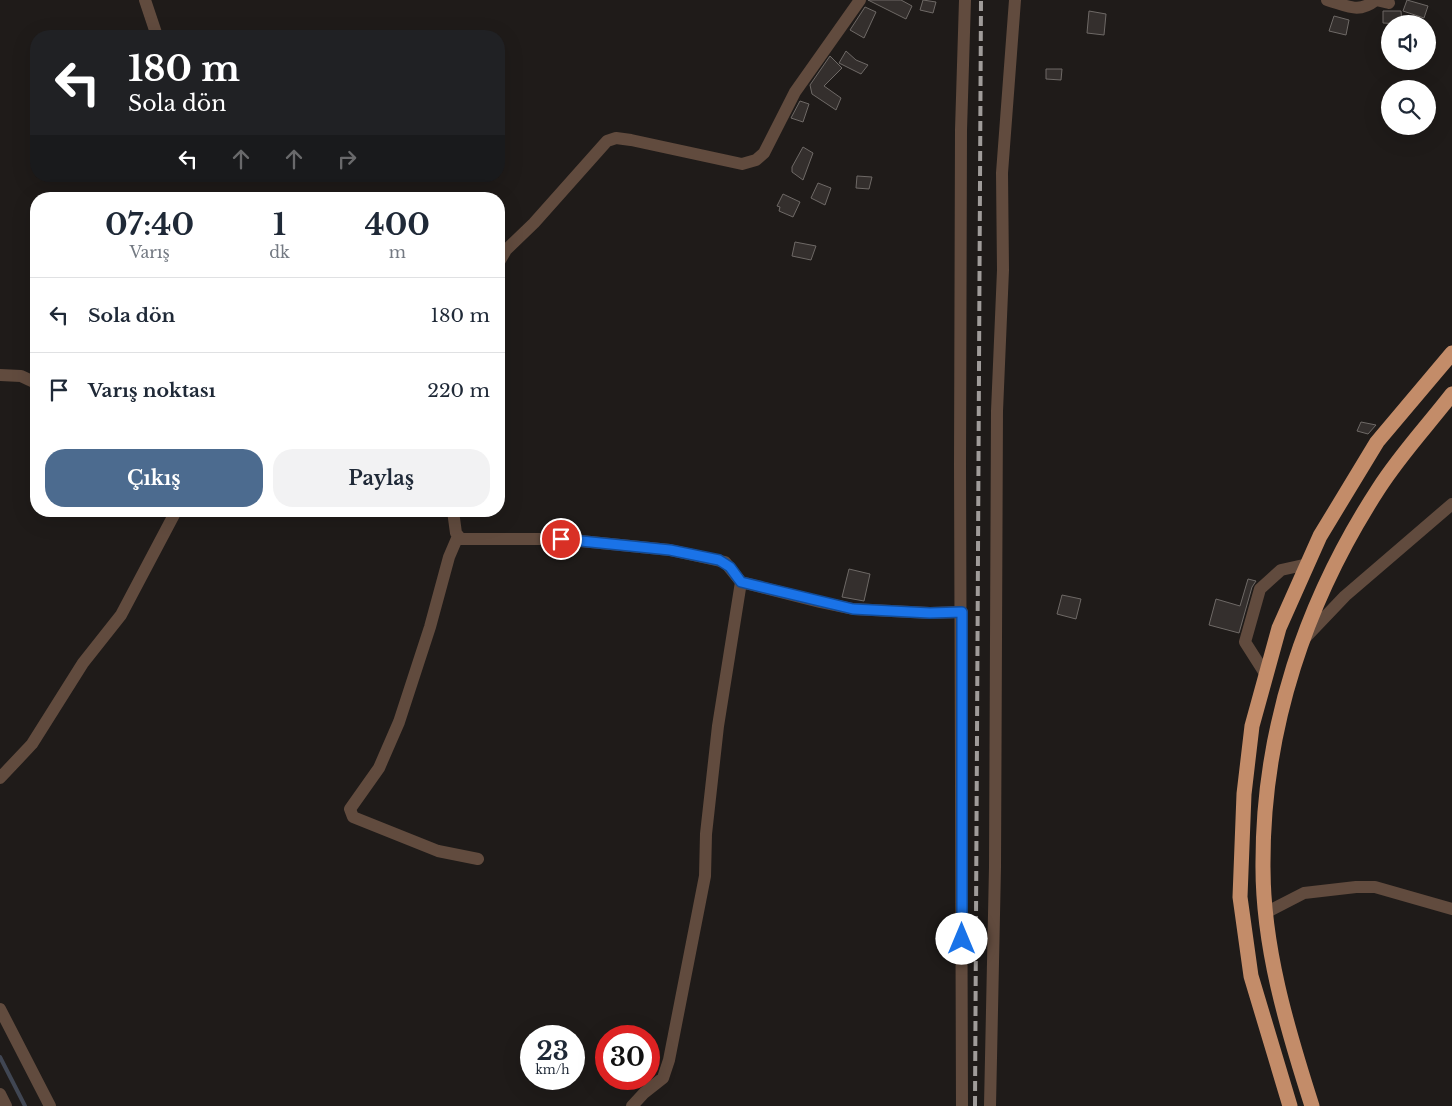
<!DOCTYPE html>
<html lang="tr">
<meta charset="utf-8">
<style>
:root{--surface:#fff;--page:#f2f2f3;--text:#1f2937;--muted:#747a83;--line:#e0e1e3;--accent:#4c6b8f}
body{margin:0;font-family:"Libre Baskerville",serif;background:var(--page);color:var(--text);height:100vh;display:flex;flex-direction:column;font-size:19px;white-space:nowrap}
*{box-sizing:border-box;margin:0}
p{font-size:16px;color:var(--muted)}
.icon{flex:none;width:28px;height:28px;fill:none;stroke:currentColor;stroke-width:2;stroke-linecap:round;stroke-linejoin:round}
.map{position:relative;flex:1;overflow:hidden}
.panel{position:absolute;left:30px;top:192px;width:475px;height:325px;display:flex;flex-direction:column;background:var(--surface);border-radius:20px;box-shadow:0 5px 20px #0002}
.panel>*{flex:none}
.top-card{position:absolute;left:30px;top:30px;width:475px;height:152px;border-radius:20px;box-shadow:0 5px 20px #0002;background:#202124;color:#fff;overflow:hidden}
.fabs{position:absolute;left:1381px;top:15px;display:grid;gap:10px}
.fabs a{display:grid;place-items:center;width:55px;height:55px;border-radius:50%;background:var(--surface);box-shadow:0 5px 20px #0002;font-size:25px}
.speed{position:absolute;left:520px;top:1025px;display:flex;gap:10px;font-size:25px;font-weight:700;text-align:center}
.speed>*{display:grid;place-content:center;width:65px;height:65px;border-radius:50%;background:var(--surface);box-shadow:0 5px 20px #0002;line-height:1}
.speed small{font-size:12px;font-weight:400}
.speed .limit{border:8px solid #d22;background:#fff;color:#111}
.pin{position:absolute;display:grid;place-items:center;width:42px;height:42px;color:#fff;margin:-21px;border:2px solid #fff;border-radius:50%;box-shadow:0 1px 5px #0007}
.me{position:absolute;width:55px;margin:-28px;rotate:0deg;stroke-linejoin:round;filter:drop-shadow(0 0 4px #0008)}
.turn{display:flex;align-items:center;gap:18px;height:105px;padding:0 15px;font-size:22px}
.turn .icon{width:65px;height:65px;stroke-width:2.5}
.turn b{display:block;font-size:35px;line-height:42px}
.lanes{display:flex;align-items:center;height:48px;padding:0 15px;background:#0003;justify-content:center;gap:25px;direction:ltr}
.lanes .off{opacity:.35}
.eta{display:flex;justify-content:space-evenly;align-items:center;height:85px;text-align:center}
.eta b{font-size:30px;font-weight:700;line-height:35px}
.button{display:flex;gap:10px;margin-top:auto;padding:10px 15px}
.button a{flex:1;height:58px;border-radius:20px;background:var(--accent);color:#fff;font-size:20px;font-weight:700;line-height:58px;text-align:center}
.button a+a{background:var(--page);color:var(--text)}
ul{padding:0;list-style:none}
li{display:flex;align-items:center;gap:15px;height:75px;padding:0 15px;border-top:1px solid var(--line)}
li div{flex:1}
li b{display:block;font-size:19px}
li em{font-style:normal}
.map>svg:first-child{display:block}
</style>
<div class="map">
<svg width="1452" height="1106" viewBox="0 0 1452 1106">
<rect width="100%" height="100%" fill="#1f1b19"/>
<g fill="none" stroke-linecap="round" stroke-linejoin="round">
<path stroke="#404653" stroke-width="4" d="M0 1057 25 1106"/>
</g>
<path fill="#342f2d" stroke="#6e6966" d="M868 0H901L912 6 906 19Z
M923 0 936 2 933 13 920 10Z
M1407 0 1428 6 1424 18 1403 11Z
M865 7 876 12 864 38 850 30Z
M1089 11 1106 14 1104 35 1087 33Z
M1383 11H1401L1402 24 1383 23Z
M1334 16 1349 20 1346 35 1329 31Z
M846 51 856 60 868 65 861 74 839 63Z
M830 56 842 68 824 86 841 98 836 110 812 94 810 85Z
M1046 69H1062L1061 80 1046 79Z
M800 101 809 104 803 122 791 118Z
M803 147 813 153 803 180 792 172V167Z
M857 176 872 177 869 189 856 188Z
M818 183 831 188 825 205 811 198Z
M783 194 800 202 793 217 779 211 780 207 777 206Z
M795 242 816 246 811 260 792 256Z
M1361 422 1376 425 1368 434 1357 431Z
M849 569 870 574 864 601 842 597Z
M1248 579 1256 581 1252 587 1239 633 1209 625 1216 599 1240 606Z
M1062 595 1081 599 1076 619 1057 614Z"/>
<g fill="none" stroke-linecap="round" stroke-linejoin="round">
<path stroke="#614b3e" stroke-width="12" d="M145 0 157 36
M1327 0C1348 6 1358 14 1376 0L1389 3
M499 262 506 250 534 223 607 141 616 138 631 140 742 164 756 160 764 153 795 92 860 0
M0 375 21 376 36 383
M453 511 456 533 461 539H561L670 550 725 562 741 582 820 602 853 609 930 613 962 612
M458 536 449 557 430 627 399 722 379 768 350 809 353 817 438 851 478 859
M1304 639 1345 596 1452 504
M1266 675 1245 642 1260 589 1281 570 1308 564
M0 778 32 744 83 663 121 615 176 511
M1267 912 1304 893 1356 887H1375L1452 909
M0 1009 50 1106
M0 1094 6 1106
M632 1106 644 1093 663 1078 669 1060 705 876 706 834 718 726 741 582
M962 1106 960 464 961 130 965 0
M990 1106 995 867 997 411 1003 270 1002 173 1015 0"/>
<path stroke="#c38c69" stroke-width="15" d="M1290 1106 1251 976 1240 897 1244 794 1252 726 1279 628 1320 536 1377 442 1452 353
M1312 1106C1287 1028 1262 945 1263 862 1263 728 1306 600 1379 488 1400 455 1428 425 1452 394"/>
<path stroke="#a09c9a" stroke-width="4" stroke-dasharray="10 5" stroke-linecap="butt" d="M975 1106 981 0"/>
</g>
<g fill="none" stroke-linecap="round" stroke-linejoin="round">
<g stroke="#114b97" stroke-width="12">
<path id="route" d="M561 539 670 550 719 560 730 567 741 582 853 609 930 613 962 612V939"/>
</g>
<use href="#route" stroke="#1a73e8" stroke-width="9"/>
</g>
</svg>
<div class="fabs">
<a><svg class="icon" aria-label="sound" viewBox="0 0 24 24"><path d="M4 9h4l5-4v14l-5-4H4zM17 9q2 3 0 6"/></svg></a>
<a><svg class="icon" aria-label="search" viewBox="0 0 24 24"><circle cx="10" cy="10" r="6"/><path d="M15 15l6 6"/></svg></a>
</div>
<div class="speed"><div>23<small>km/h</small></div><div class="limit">30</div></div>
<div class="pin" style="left:561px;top:539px;background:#d93025"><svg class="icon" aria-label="arrive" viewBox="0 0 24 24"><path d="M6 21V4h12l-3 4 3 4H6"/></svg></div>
<svg class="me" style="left:962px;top:939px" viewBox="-20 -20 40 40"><circle r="19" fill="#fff"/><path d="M0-13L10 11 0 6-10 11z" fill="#1a73e8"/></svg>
<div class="top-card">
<div class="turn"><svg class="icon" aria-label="left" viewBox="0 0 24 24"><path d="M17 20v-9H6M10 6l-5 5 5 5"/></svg><div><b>180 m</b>Sola dön</div></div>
<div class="lanes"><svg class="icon" aria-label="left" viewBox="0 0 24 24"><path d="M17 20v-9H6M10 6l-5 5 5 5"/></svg><svg class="icon off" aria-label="ahead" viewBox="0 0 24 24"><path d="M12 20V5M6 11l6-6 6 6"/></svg><svg class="icon off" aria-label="ahead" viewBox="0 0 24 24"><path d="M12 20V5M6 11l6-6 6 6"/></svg><svg class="icon off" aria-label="right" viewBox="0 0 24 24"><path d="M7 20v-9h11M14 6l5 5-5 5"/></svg></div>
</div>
<section class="panel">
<div class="eta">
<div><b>07:40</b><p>Varış</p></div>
<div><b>1</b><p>dk</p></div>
<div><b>400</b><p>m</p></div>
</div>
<ul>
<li><svg class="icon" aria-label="left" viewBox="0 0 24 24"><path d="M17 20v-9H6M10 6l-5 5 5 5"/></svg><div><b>Sola dön</b></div><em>180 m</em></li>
<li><svg class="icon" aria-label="arrive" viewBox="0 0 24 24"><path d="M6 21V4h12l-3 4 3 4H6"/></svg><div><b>Varış noktası</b></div><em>220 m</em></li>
</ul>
<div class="button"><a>Çıkış</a><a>Paylaş</a></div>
</section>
</div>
